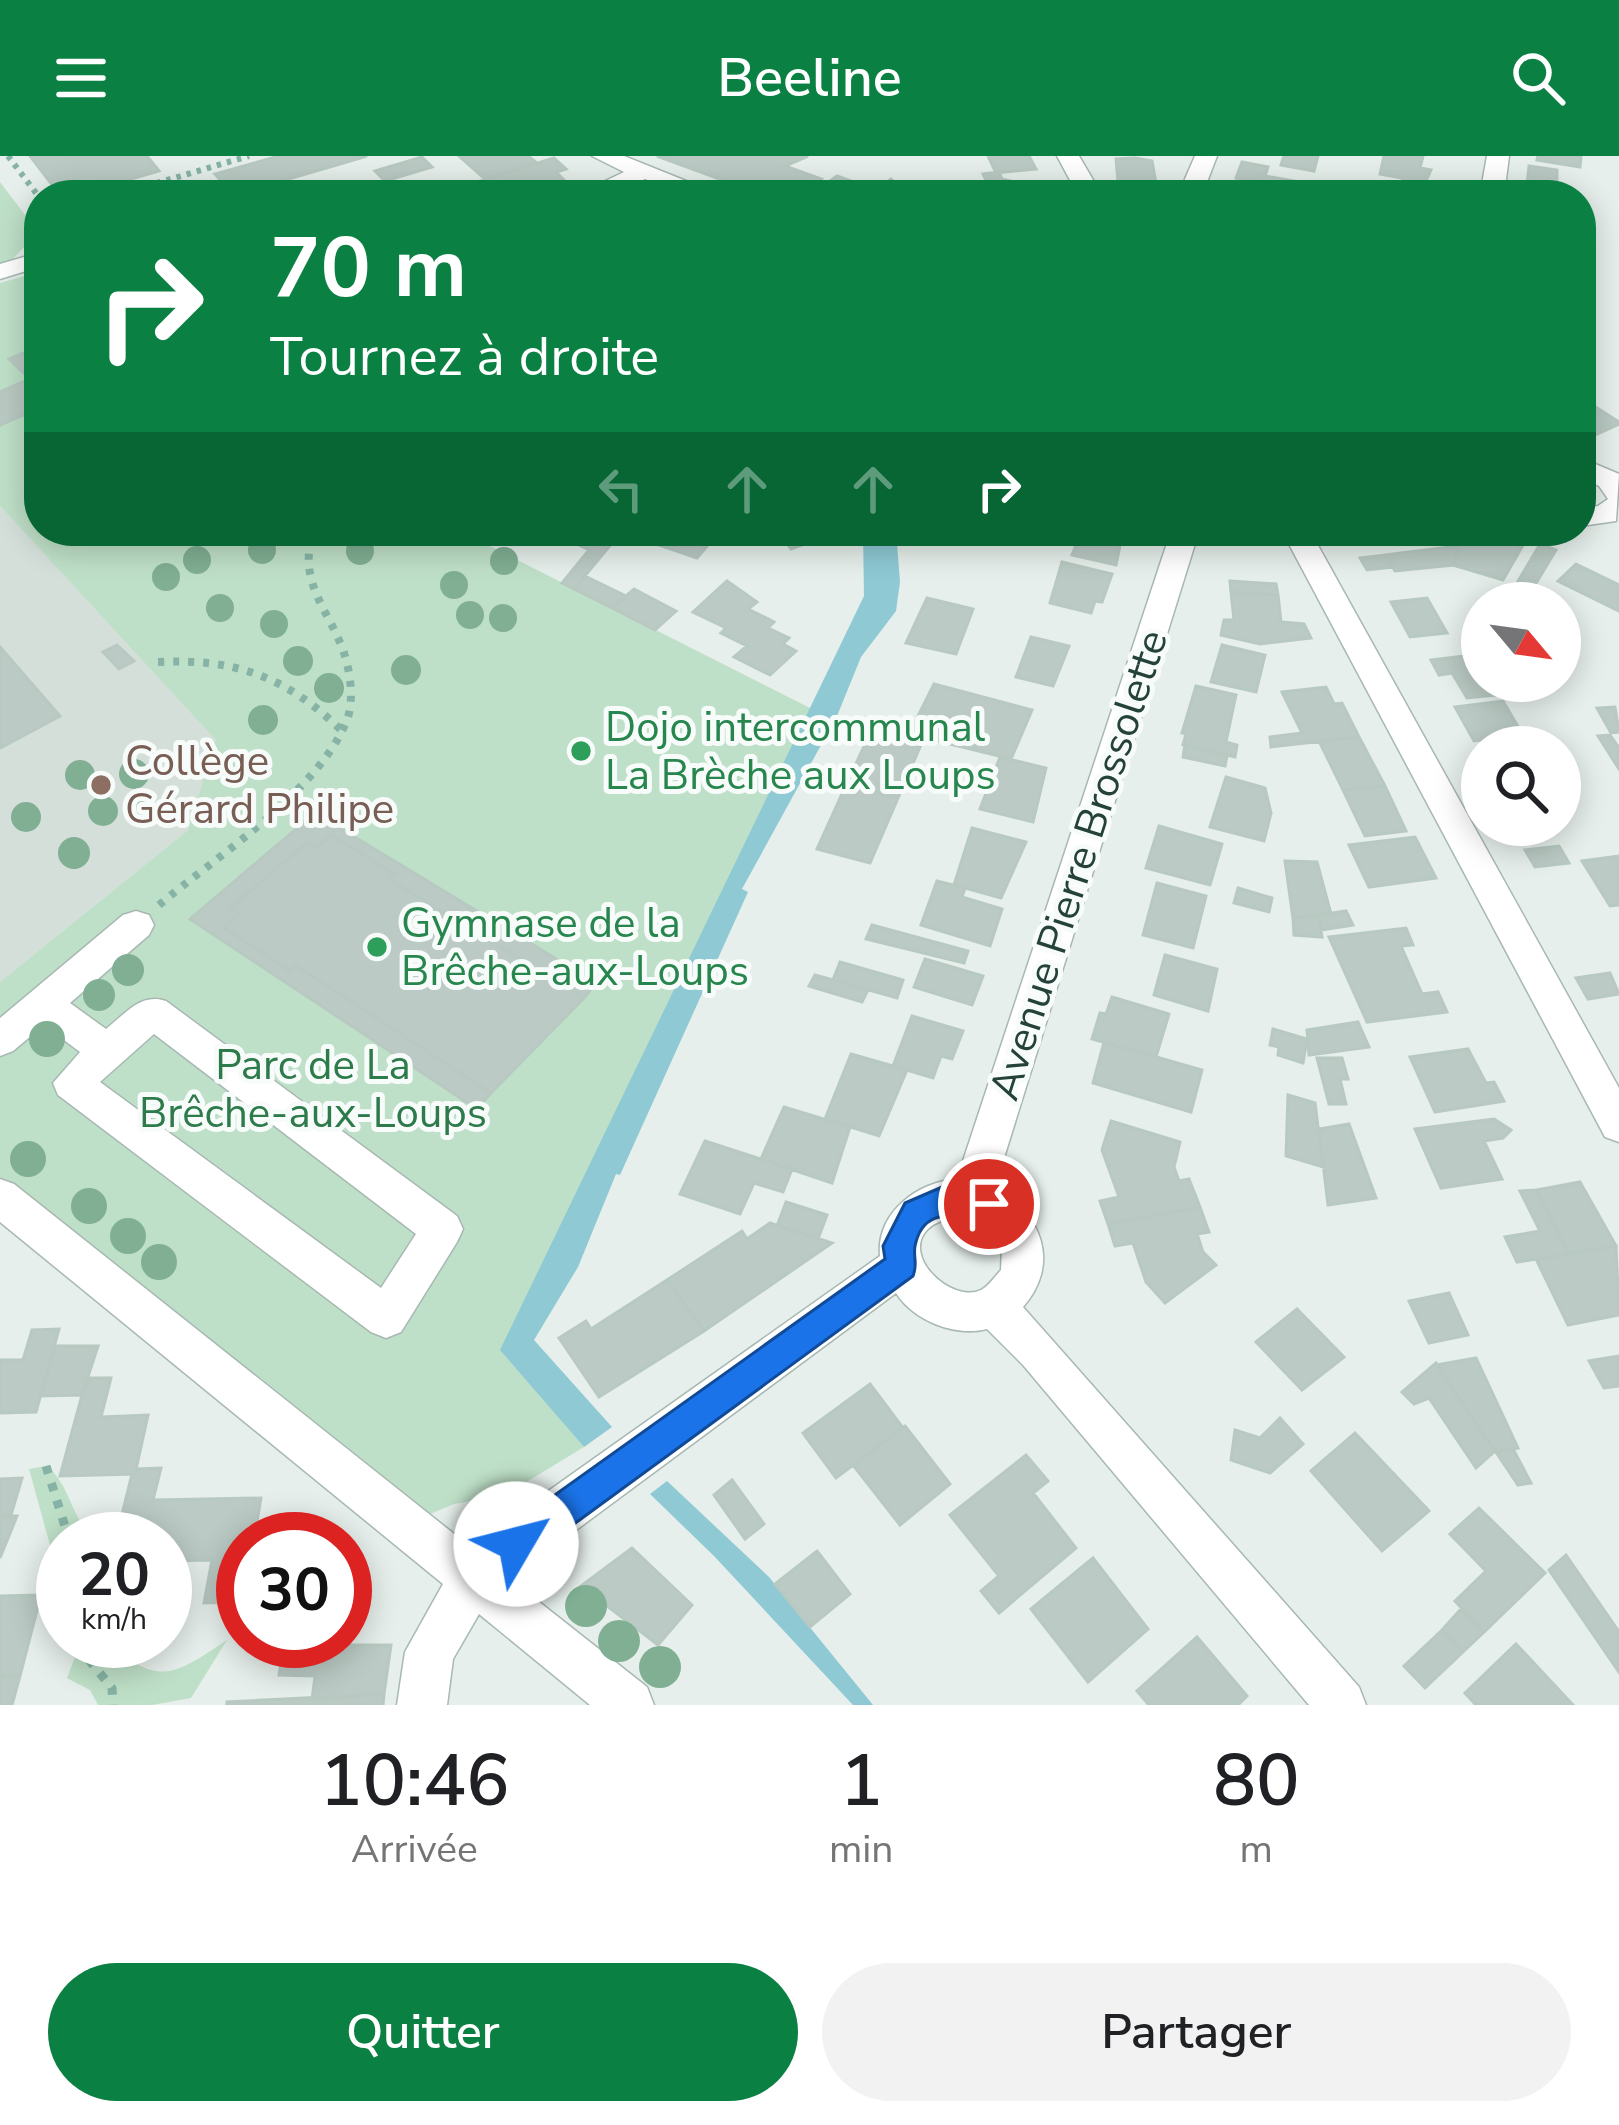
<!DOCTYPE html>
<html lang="fr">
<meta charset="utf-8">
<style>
:root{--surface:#fff;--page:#f2f2f2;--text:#202124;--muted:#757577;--accent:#0b8043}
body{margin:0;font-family:"Nunito Sans",sans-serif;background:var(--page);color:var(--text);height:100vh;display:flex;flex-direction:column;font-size:45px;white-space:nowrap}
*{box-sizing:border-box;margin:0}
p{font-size:39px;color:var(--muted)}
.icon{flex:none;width:66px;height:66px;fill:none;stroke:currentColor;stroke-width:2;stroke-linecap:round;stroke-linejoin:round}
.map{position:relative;height:1549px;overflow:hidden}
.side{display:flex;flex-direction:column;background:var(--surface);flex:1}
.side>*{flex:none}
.banner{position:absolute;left:24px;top:24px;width:1572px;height:366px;border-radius:48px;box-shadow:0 6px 30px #0003;background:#0b8043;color:#fff;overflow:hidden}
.needle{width:78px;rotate:119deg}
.fabs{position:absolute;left:1461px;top:426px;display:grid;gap:24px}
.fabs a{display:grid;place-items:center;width:120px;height:120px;border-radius:50%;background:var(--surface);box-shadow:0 6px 30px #0003;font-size:60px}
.speed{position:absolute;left:36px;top:1356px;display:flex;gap:24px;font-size:60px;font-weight:700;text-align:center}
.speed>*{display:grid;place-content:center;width:156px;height:156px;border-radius:50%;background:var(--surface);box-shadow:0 6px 30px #0003;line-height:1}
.speed small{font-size:30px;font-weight:400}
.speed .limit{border:18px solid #d22;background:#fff;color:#111}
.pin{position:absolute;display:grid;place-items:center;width:102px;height:102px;color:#fff;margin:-51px;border:6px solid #fff;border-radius:50%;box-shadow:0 3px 12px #0007}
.me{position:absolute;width:132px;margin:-66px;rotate:53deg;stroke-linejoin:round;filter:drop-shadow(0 0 9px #0008)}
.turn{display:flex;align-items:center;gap:42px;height:252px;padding:0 48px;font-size:54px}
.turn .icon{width:156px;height:156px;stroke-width:2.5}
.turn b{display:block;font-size:84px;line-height:102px}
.lanes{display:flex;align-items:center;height:114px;padding:0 48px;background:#0003;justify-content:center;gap:60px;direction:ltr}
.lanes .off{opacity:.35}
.eta{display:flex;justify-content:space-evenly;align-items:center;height:204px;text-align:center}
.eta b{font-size:72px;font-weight:600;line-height:84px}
.primary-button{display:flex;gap:24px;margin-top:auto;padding:24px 48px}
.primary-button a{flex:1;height:138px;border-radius:72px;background:var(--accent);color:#fff;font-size:48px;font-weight:600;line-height:138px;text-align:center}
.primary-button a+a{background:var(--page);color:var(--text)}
header{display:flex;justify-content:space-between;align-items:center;height:156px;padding:0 48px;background:var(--accent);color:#fff;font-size:54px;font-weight:600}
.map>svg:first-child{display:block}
</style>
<header><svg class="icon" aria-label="menu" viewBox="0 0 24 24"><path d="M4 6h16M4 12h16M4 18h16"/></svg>Beeline<svg class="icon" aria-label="search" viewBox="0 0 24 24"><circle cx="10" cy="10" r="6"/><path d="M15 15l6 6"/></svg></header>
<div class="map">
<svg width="1619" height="1549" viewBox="0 0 1619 1549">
<rect width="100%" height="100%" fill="#e6efeb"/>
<path fill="#d4dfda" d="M0 350 217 584 188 674 0 826Z"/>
<path fill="#bfe0c8" d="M0 26 38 76 13 103 0 108Z
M31 118 39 124V375H460L812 553 501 1194 584 1291 505 1339 454 1348 404 1369 0 1041V826L188 674 216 584 0 350V127Z
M46 1310C72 1328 71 1370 99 1383H63V1438L55 1433 53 1400 29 1313Z
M227 1484 191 1542 152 1549H98L90 1534 67 1522 81 1485H109C157 1533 176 1518 227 1484Z"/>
<path fill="#8ec9d4" d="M863 375H896L900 426 896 455 861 501 837 560 742 733 748 736 620 1019 616 1018 578 1111 534 1184 612 1271 584 1291 500 1194 864 440Z
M667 1325 769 1421 873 1549H853L714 1400 650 1338Z"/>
<path fill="#bbcac4" stroke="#b8c9c2" stroke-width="3" d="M30 0H147L159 15 76 39H60Z
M279 0H367L234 39 215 18Z
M459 0H528L537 7 485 23Z
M657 0H808L785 10 821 23 798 39H763Z
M988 0H1029L1036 13 996 17Z
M1284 0H1318L1314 15 1281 9Z
M1384 0H1423L1420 12 1431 14 1426 25 1433 36 1406 37 1398 26H1405L1402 22 1380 18Z
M1538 0H1581L1580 11 1537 4Z
M422 1 432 11 385 25 375 15Z
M554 2 566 13 556 16 565 25 521 39H460L455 33Z
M1135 2 1152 5 1156 27 1118 25 1116 3Z
M1242 6 1268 11 1265 20 1299 26 1297 32 1236 22Z
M1529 10 1557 14V34L1527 29Z
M999 16 1002 23 1015 26 1019 35 992 37 983 18Z
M837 20 876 34 891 23 899 31 889 39 816 35Z
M1234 26 1269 32 1266 39H1230Z
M39 191V252L0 269V236L30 223 9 203Z
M1591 248 1619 266V268L1595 279 1581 270V252Z
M552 375H592L613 386 574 433 562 427 589 394Z
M671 375H698L715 381 697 402 659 389Z
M778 375H834L836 377 791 393Z
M1082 375H1123L1116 409 1072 399Z
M1214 375H1272L1278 386 1212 383Z
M1468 375H1500L1526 384 1503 424 1453 409Z
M1540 388 1556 394 1524 447 1514 432Z
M1458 390 1453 409 1395 415 1385 399Z
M1385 399 1393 411 1367 414 1360 402Z
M1062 406 1112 418 1102 446 1095 445 1091 457 1050 447Z
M1576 408 1619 429V455L1558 425Z
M585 420 626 440 612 452 574 433Z
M727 425 757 446 748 453 774 466 768 472 789 482 783 488 796 495 770 519 734 501 747 490 721 477 726 472 693 456Z
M1230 425 1276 428 1278 439 1231 436Z
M634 433 676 455 655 474 612 452Z
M1231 436 1278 439 1281 466 1304 468 1311 482 1260 488 1221 479 1224 464H1234Z
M927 442 973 453 956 498 906 487Z
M1427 442 1447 477 1410 481 1391 446Z
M1031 481 1069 490 1053 530 1016 521Z
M117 489 134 505 119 513 103 496Z
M1222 489 1265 499 1256 536 1211 526Z
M0 491 60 560 0 592Z
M1482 498V525H1508L1516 537 1467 542 1452 517 1439 519 1431 504Z
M934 528 1032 554 1011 603 909 578Z
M1196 530 1236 539 1226 586 1237 589 1235 601 1183 589 1186 578 1182 577Z
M1326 531 1334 548 1342 547 1359 581 1271 591 1270 581 1302 577 1282 536Z
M1503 545 1523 579 1474 585 1455 551Z
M1615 551 1619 576 1611 577 1597 552Z
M874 569 915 580 911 589 920 591 898 642 846 629Z
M1610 579 1619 592V613L1598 580Z
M1359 581 1385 630 1343 634 1319 585Z
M1185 589 1227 600 1225 610 1183 601Z
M1000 601 1046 612 1033 666 980 653Z
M1226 621 1265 632 1271 657 1264 685 1210 671Z
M846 629 898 642 870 707 817 693Z
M1385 630 1406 675 1365 680 1343 634Z
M315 657 596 827 584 842 389 723 395 718 331 679 316 692 307 687 230 752 240 758 224 772 290 815 295 809 491 937 477 953 190 763Z
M1159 670 1222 688 1210 729 1146 712Z
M972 672 1026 686 1001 742 954 729Z
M331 679 395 718 389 723 584 842 491 937 295 809 290 815 224 772 240 758 230 752 307 687 316 692Z
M1415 681 1436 722 1369 731 1349 689Z
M1559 690 1569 707 1535 711 1525 694Z
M1619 700V749L1610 750 1582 705Z
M1285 705 1317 706 1331 758 1293 762Z
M937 725 965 732 962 741 1002 753 990 790 921 769Z
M1157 727 1206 740 1193 792 1143 779Z
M1238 732 1272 742 1269 756 1234 747Z
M1346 755 1353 769 1321 774 1319 759Z
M1319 759 1322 781 1294 779 1293 762Z
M872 769 968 795 964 807 866 783Z
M1406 772 1413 789 1401 790 1422 838 1438 836 1447 856 1367 866 1329 781Z
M1165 799 1217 813 1208 855 1154 839Z
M925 803 983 820 972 849 914 831Z
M840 806 903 824 897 842 833 824Z
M1610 817 1619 838 1588 843 1576 822Z
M815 819 833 824 868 834 862 846 809 830Z
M1112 841 1169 858 1156 901 1092 883 1100 857 1106 858Z
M912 860 963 875 952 903 941 900 933 922 893 910Z
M1358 866 1369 891 1309 899 1307 874Z
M1273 873 1307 883 1303 907 1278 899 1279 891 1270 889Z
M1104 886 1202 914 1191 956 1093 927Z
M1468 893 1486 927 1494 926 1504 945 1435 956 1410 901Z
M851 898 907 914 879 980 825 963Z
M1317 902H1342L1348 923H1340L1346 948H1329Z
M1288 939 1315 947 1323 1011 1286 1000Z
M784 951 850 971 832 1027 761 1003Z
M1494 963 1511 974 1503 982 1484 985 1502 1023 1441 1032 1415 973Z
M1111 965 1180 986 1174 1011 1179 1025 1189 1023 1200 1051 1108 1068 1100 1045 1119 1041 1102 994Z
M1349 968 1376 1042 1328 1049 1319 973Z
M705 985 792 1013 783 1036 754 1027 740 1058 680 1038Z
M1580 1026 1616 1090 1569 1098 1536 1034Z
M1536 1034 1569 1098 1517 1106 1505 1081 1540 1075 1520 1035Z
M786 1046 827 1059 818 1083 777 1070Z
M1200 1051 1209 1076 1197 1078 1203 1096 1216 1109 1165 1147 1146 1126 1133 1087 1115 1090 1108 1068Z
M770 1067 832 1087 704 1175 667 1124 742 1075 747 1083Z
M1616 1090 1619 1159 1568 1169 1536 1103Z
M667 1124 704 1175 599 1241 559 1182 586 1165 591 1173Z
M1449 1137 1468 1179 1429 1187 1409 1145Z
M1297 1153 1344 1201 1302 1234 1256 1186Z
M59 1173 36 1256 0 1257V1204H23L32 1174Z
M55 1190H98L82 1239 41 1240Z
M1619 1200V1230L1604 1232 1589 1205Z
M1476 1202 1518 1292 1496 1296 1436 1209Z
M1436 1207 1495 1295 1476 1312 1429 1242 1414 1248 1402 1236Z
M90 1222H111L101 1261 148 1259 135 1318 60 1320 82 1239Z
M870 1228 903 1272 836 1322 803 1277Z
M1280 1262 1303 1288 1270 1317 1231 1304 1235 1274 1260 1282Z
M905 1270 950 1328 900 1369 853 1309Z
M1355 1277 1429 1355 1382 1395 1311 1315Z
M1513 1293 1531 1327 1518 1329 1496 1296Z
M1026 1299 1048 1325 1033 1337 1076 1392 999 1457 981 1435 999 1420 950 1359Z
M161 1312 153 1344 261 1342 254 1383H243L242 1446 204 1447 212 1404 171 1405 165 1437V1383H116L132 1318 136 1313Z
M22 1322 11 1359 0 1360V1323Z
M732 1324 764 1368 745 1383 714 1339Z
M1479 1352 1545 1417 1484 1476 1455 1445 1486 1415 1450 1378Z
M0 1360H17L0 1402Z
M632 1392 692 1449 658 1489 581 1430Z
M817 1395 850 1438 810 1471 775 1428Z
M1566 1399 1619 1476V1516L1549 1414Z
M1093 1402 1148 1473 1088 1526 1031 1453Z
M345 1435H357L349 1489H391L384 1538 312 1544 315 1520 279 1519 284 1485H345Z
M41 1439 20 1520H0V1440Z
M1461 1453 1484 1476 1463 1496 1442 1474Z
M1442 1474 1463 1496 1425 1532 1404 1510Z
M1197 1481 1247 1540 1238 1549H1149L1137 1535Z
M1516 1488 1573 1549H1476L1465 1537Z
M0 1520H20L12 1549H0Z
M384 1538 383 1549H227V1546Z"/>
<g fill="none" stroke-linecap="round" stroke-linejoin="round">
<g stroke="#a8b8b2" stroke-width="3">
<path id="minor" d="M592 0H624L721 39H688L645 23 608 39H576L624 16Z
M1057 0H1079L1102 39H1078Z
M1195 0H1217L1202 39H1178Z
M1487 0H1509L1504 39H1480Z
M34 98 39 99V111L0 123V108Z
M1581 302 1619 318 1616 365 1581 370V352L1598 350 1608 343 1599 330 1581 322Z
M1171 375H1199L994 1034C1042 1056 1061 1108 1023 1151L1359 1531 1366 1549H1309L1023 1209 987 1173C955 1181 914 1165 896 1137L510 1423 647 1531 654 1549H590L479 1458 453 1503 447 1549H397L405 1496 443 1428 0 1066V1023L14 1028 473 1393 520 1355 880 1100C876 1057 917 1026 957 1023ZM954 1060 983 1069 1002 1088 1001 1114C995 1120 989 1130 981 1134 952 1148 900 1100 928 1073 934 1067 946 1063 954 1060Z
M1282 375H1310L1619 932V986L1605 981Z
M136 755 149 759 154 769 149 779 70 847 106 873C125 858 141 836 166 845L457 1060 463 1073 457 1086 401 1176 386 1182 371 1176 58 939 53 927 80 896 44 869 13 895 0 900V862L123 759ZM154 878 416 1078 381 1132 100 926Z"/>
</g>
<path stroke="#86b3a5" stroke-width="6" stroke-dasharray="4.5 6" stroke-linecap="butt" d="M8 0 39 41
M116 39 249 0
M311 388 314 375"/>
<path stroke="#86b3a5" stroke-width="8" stroke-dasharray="6 9" stroke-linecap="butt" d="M158 506C235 502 287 521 342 575
M159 749C216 701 323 632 348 561 354 541 350 516 344 497 331 458 300 429 311 385"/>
<path stroke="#86b3a5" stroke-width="9" stroke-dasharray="8 10" stroke-linecap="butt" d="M46 1310 69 1383
M90 1485 89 1504 112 1532 113 1549"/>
<use href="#minor" fill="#fff" fill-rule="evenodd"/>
</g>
<g fill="#80af93">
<circle cx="262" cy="394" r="14"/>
<circle cx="360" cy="395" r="14"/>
<circle cx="197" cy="404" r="14"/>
<circle cx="504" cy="405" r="14"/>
<circle cx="166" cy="421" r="14"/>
<circle cx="454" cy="429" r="14"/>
<circle cx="220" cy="452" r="14"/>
<circle cx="470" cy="459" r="14"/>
<circle cx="503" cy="462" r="14"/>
<circle cx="274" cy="468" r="14"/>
<circle cx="298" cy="505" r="15"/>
<circle cx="406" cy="514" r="15"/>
<circle cx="329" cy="532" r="15"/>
<circle cx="263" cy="564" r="15"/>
<circle cx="134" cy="618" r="15"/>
<circle cx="80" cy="619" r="15"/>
<circle cx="103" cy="655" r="15"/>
<circle cx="139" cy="656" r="15"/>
<circle cx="26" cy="661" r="15"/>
<circle cx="74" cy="697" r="16"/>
<circle cx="128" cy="814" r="16"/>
<circle cx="99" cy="839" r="16"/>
<circle cx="47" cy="883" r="18"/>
<circle cx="28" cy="1003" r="18"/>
<circle cx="89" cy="1050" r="18"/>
<circle cx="128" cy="1080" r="18"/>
<circle cx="159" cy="1106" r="18"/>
<circle cx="586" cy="1450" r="21"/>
<circle cx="619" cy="1485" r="21"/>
<circle cx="660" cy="1511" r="21"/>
</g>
<path fill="#1a73e8" stroke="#114b97" stroke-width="3" d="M951 1027 1000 1039 1005 1048 1000 1058C971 1069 925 1041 915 1090 913 1102 918 1107 913 1120L529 1401 516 1406 503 1401 498 1388 503 1376 885 1103 883 1090 905 1047Z"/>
<g fill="#2e9e5b" stroke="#f7fbf9" stroke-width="4.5">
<circle cx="581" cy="595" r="12"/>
<circle cx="377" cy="791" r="12"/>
</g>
<circle fill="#8d6e63" stroke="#f7fbf9" stroke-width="4.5" cx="101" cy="629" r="12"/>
<g text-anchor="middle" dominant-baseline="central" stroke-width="10" stroke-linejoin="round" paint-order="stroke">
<g font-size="42" fill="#27864d" stroke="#f7fbf9" text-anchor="start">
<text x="605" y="571">Dojo intercommunal<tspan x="605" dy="48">La Brèche aux Loups</tspan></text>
<text x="401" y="767">Gymnase de la<tspan x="401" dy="48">Brêche-aux-Loups</tspan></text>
</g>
<g font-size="42" fill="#785e54" stroke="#f7fbf9" text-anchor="start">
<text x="125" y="605">Collège<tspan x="125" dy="48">Gérard Philipe</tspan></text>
</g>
<g font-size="42" fill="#24423a" stroke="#f7fbf9">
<text transform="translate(1079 709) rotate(-72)">Avenue Pierre Brossolette</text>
</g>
<g font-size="42" fill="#2d7a4b" stroke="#f7fbf9">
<text x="313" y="909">Parc de La<tspan x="313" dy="48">Brêche-aux-Loups</tspan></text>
</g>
</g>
</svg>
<div class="fabs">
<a><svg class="needle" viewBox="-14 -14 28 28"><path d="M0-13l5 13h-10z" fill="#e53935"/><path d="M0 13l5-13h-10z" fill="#757577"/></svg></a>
<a><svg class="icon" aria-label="search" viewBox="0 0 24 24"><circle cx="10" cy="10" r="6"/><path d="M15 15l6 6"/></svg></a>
</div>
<div class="speed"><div>20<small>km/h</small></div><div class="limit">30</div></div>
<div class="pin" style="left:989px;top:1048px;background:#d93025"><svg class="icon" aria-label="arrive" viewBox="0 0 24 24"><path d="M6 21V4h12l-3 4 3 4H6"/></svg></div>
<svg class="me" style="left:516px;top:1388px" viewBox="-20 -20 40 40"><circle r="19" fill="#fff"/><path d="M0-13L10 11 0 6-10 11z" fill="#1a73e8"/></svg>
<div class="banner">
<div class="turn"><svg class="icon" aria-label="right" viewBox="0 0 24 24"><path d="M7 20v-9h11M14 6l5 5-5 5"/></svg><div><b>70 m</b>Tournez à droite</div></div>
<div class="lanes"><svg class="icon off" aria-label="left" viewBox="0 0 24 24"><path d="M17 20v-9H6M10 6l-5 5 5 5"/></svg><svg class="icon off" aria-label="ahead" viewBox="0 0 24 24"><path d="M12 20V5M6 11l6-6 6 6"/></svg><svg class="icon off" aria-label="ahead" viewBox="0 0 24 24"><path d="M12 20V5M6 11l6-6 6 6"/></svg><svg class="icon" aria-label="right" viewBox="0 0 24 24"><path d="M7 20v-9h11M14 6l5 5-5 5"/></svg></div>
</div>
</div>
<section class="side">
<div class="eta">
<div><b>10:46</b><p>Arrivée</p></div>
<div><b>1</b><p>min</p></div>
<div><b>80</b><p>m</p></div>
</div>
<div class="primary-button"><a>Quitter</a><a>Partager</a></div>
</section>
